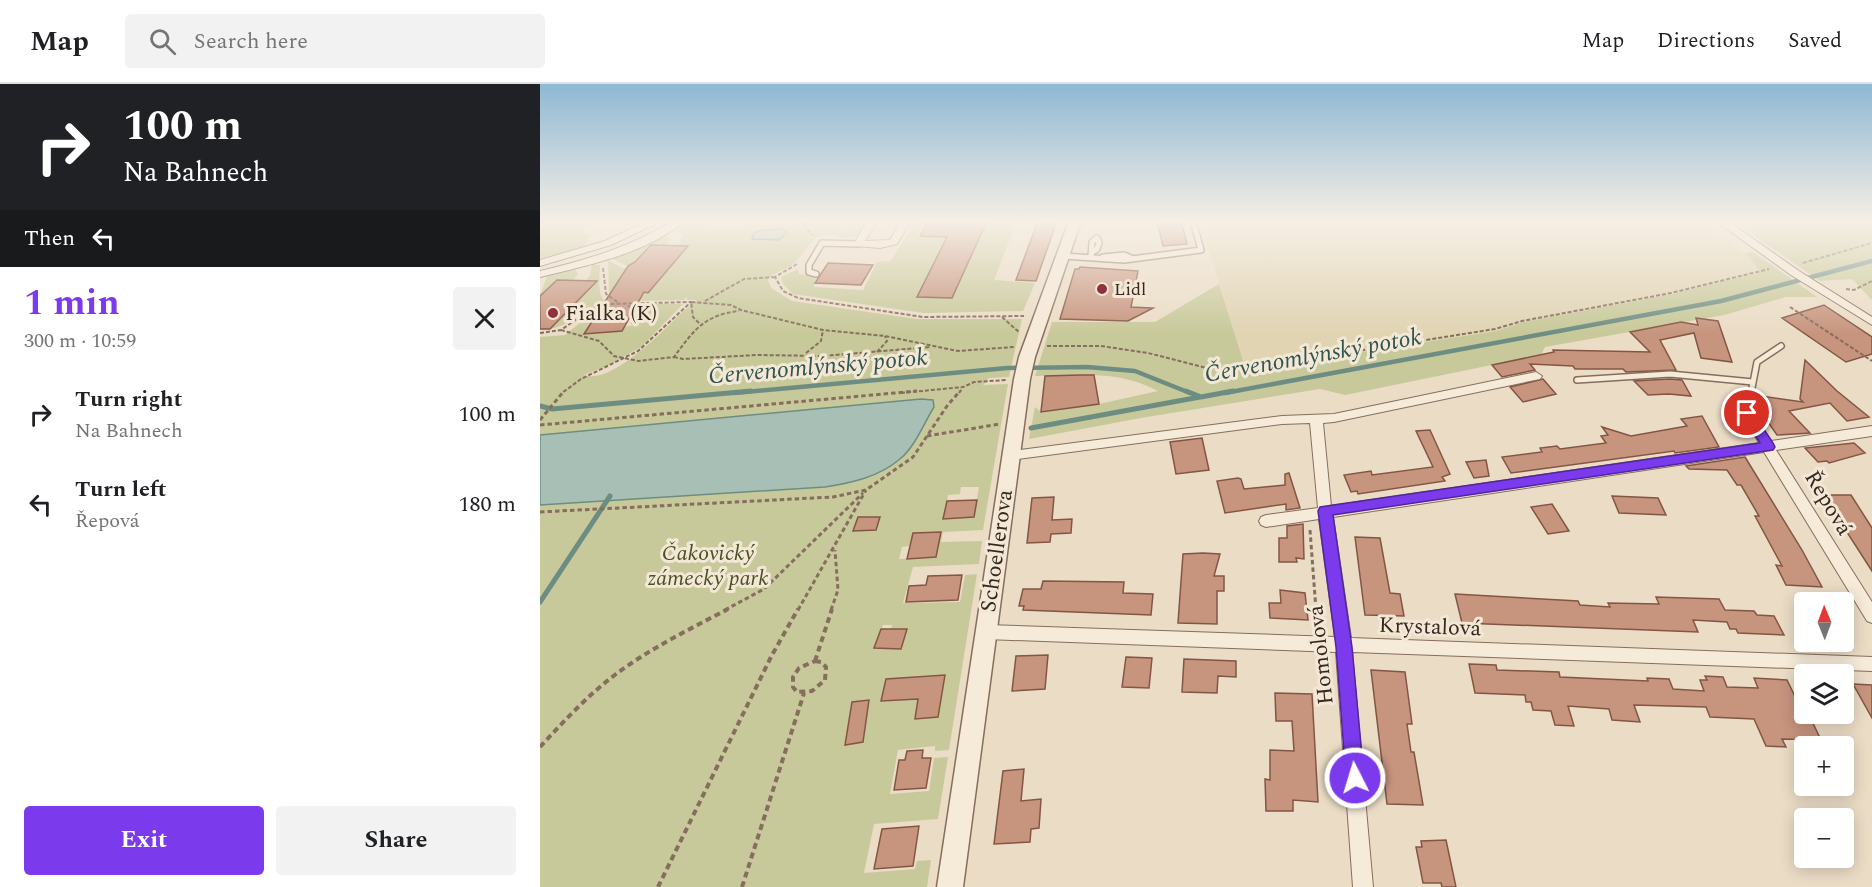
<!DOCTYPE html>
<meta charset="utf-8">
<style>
:root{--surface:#fff;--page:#f2f2f2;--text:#202124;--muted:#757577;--line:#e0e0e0;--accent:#7c3aed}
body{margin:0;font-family:Spectral,serif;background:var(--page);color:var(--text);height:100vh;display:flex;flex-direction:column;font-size:22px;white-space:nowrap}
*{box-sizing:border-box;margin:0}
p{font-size:20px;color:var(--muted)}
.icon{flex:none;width:33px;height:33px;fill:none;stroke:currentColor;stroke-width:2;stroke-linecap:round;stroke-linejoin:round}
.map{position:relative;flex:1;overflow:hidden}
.panel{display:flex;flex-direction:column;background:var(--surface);width:540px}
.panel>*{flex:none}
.guide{background:#202124;color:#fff;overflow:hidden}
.needle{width:39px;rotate:359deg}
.tools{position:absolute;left:1254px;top:508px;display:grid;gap:12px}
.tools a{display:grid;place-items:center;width:60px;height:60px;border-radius:6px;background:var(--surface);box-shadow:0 3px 15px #0003;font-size:30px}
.pin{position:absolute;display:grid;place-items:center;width:51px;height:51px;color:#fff;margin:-26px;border:3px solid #fff;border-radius:50%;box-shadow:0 2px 6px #0007}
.me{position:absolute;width:66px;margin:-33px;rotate:355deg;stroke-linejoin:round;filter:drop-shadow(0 0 4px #0008)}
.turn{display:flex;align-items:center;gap:21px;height:126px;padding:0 24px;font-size:27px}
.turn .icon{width:78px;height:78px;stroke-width:2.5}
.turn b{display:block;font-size:42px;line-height:51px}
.then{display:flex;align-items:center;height:57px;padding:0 24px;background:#0003;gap:12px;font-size:22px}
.round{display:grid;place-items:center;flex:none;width:63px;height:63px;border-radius:6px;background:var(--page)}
.overview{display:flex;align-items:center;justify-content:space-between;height:102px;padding:0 24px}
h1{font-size:36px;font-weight:700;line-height:45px;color:var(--accent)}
.action{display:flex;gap:12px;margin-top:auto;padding:12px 24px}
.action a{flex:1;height:69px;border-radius:6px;background:var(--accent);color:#fff;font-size:24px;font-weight:700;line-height:69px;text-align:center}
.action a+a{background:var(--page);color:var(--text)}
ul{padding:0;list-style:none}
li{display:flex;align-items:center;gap:18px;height:90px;padding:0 24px}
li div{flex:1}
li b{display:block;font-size:22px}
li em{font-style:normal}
header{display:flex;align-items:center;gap:36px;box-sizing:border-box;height:84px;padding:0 30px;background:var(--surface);border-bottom:2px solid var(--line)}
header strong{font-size:28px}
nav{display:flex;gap:33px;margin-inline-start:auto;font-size:21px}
.search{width:420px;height:54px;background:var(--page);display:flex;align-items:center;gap:15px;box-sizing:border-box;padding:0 21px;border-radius:6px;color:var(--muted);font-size:22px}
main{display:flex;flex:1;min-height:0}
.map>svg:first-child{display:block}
</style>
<header>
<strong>Map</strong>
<div class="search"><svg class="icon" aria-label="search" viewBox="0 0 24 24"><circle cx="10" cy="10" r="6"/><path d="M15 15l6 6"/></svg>Search here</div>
<nav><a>Map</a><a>Directions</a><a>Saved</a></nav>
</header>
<main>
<section class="panel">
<div class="guide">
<div class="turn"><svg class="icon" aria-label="right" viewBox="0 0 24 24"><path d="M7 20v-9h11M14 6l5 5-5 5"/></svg><div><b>100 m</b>Na Bahnech</div></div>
<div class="then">Then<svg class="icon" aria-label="left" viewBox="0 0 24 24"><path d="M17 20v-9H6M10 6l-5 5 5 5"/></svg></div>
</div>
<div class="overview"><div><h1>1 min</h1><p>300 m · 10:59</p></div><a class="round"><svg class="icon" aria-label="close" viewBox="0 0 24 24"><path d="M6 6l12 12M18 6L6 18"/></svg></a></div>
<ul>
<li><svg class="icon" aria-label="right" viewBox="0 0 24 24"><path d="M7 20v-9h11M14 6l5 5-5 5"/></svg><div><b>Turn right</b><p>Na Bahnech</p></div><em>100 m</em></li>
<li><svg class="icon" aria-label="left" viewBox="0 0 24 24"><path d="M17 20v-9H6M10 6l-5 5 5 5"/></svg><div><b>Turn left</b><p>Řepová</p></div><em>180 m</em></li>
</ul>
<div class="action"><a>Exit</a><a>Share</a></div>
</section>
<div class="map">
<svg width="1332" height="803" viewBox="0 0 1332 803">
<rect width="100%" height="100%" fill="#ebdcc6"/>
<path fill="#e0d4b3" d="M672 137H1162L1204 169 1221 188 1133 210 983 238 956 247 706 286 666 156Z"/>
<path fill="#c8c99a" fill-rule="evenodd" d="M0 137H53L41 149 50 150 43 164 0 174Z
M147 137H173L168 144 199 145 205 137H282L281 140 311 141 314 137H328L316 153C301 157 296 149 283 151 270 154 263 172 252 181 245 187 234 187 228 196L231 204 252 217 377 235H482L469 293 449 294 443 301 468 300 443 446 403 448 401 458 442 457 439 480 373 483 363 519 420 518 425 491 437 490 409 666 395 667V662L358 666 350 710 389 707 394 674 408 673 398 735 334 740 324 789 375 785 377 777 391 776 387 803H0V253L25 251 57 225 76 221 90 224 93 230 91 234V231L55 233 45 250 95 241 102 228V223L98 220H143L101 263 71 280 44 291C70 301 120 250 136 234 142 227 150 223 157 216H147V213L144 216 85 217 72 213 69 209 68 176 82 184 92 185 74 208 108 209 148 163 138 162 143 152 134 145ZM421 403H439L434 433 404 434 408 411 420 410ZM401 448 396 473 359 475 362 463 369 462 373 449ZM343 541H352L351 545H366L361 565 335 564ZM405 591 398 633 375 634 378 615 341 617 346 595ZM329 616 323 658 305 660 312 619Z
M375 137H388L383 140 377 152 407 153 377 213 411 214 447 137H477L454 196 495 199 483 227 384 229 253 210 243 200 241 193 258 185 259 190 276 192 274 203 323 206 337 178 351 177Z
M1193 137H1332V216L1312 195 1280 197Z
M123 151 130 154 127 162 87 182 71 174Z
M1213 168 1277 213H1246L1184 231 1005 263 1001 271 805 311 780 305 601 334 489 355 495 323 501 328 559 320 618 307C579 286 538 291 495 292L512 238H615L679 200 706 286 956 247 983 238 1133 210 1221 188 1205 169Z
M52 180 60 181C60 194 56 212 67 219 38 226 31 245 0 246L10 245 56 198 45 197 50 191Z
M35 185 38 190 33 196H17L0 212 7 192Z"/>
<path fill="#a7bfb5" stroke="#6e8d82" stroke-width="1.5" d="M243 145 247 149 239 156 212 155 214 149 224 146Z
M381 315 393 316 394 323C384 339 375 363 360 375 339 393 311 399 285 403L0 421V351Z"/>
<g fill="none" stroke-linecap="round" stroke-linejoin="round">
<path stroke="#6e8d82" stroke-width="4.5" d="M194 309 467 284 547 283 595 287 650 309
M685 309 1181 217 1332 177"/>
<path stroke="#6e8d82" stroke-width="5" d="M646 307 661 313 693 307
M0 322 12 325 211 307
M491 344 660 313
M0 518 70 412"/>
</g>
<path fill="#c7947e" stroke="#835644" stroke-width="1.5" d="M388 137H447L412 214 377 213 407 153 380 152Z
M498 137H517L496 197 476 196Z
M617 137H641L647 160 623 162Z
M111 161 148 162 108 209 104 208 82 247 44 250 88 182 95 178Z
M288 179 333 181 321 201 275 199Z
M540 183 598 187 591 223 613 224 588 237 520 235 535 185H539Z
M17 196 57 197 10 245H0V212Z
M1284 221 1332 253V270L1306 278 1242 234Z
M1156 234 1178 237 1192 278 1161 274 1154 249 1120 256 1136 286 1086 288 1083 285H1035L1033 282 990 280 995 286 962 293 952 281 1014 268 1013 266 1110 268 1090 248 1141 238 1158 241Z
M1265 276 1297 307 1329 333 1307 337 1290 319 1249 327 1270 349 1237 351 1221 328V312L1263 318 1260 315Z
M540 291H554L559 320 501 328 505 292Z
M1003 295 1016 310 983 318 970 303Z
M1130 295 1142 296 1151 312 1129 310 1108 311 1094 297Z
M1162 332 1179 363 1135 369 1134 367 971 389 962 373 1002 368 1000 364 1017 362 1020 365 1066 359 1061 352 1068 351 1062 343 1091 352 1147 342 1141 335Z
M890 346 910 390 902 393 905 397 818 410 817 407 811 408 804 391 831 387 832 391 893 383 876 347Z
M662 354 669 386 636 390 630 358Z
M1314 359 1325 369 1289 379 1287 377 1278 378 1265 364Z
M1205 373 1262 466 1282 503 1246 501 1236 481 1242 482 1215 432H1219L1201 401H1197L1187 386 1149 385 1146 382Z
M946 376 949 392 934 394 926 378Z
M749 389 760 424 746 426V420L685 429 677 397 698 394 701 395 704 405 745 401V390Z
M1283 411H1311L1332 444V487Z
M1072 412 1118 414 1126 431 1079 429Z
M514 413 512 436 532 435 531 449 511 450 510 458 487 459 492 414Z
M437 416 434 433 403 435 407 417Z
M1012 420 1029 447 1008 450 991 423Z
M318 433H340L336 446 313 447Z
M763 440 764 475 756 474 757 478H739V454H747V442Z
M401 448 396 473 367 475 373 449Z
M815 453 840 454 850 509 860 510 864 532 825 531Z
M663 469 680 470 674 492H684V507H677V540L638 539 643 470Z
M422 491 418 516 366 518 369 502 386 501 388 492Z
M503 497 584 498 583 509 613 510 611 531 483 526 484 522H479L483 505H501Z
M740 506 765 509 768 536 730 534 729 519H741Z
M915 510 1038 517 1040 521 1070 523 1068 519 1119 520 1116 513 1179 515 1185 526 1214 527 1217 531 1234 532 1244 551 1198 549 1196 545H1190L1187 538 1153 536 1158 548 922 539Z
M341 545H367L361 565 334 564Z
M508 571 505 605 472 607 476 572Z
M586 573 612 574 609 604 582 603Z
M644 575 696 577V593L678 592 677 609 642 608Z
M929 580 956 581 957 586 1019 588 1020 593 1108 597 1107 594 1129 595 1133 605 1164 607 1160 596H1167L1165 592 1183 593 1187 603 1218 604 1214 594 1247 596 1264 631H1269L1281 656 1242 655 1246 663 1226 662 1214 635 1170 633 1166 623 1094 621 1100 638 1072 636 1069 625 1028 622 1034 642 1015 641 1011 627 993 626 991 618H986L985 611 935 609Z
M831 586 865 588 872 640H867L871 668H874L883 721 847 720Z
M405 591 398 633 375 635 378 615 341 617 346 595Z
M1313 600 1332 601V634Z
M735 609 772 610 778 718 753 716V727H726L725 695 730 696V666L754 667 752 637H736Z
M329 616 323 658 305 661 312 618Z
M383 666 382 674H391L386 704 354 706 359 676H365L367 667Z
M484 685 481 717 501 715 499 744 491 745 490 758 454 760 463 687Z
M379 742 373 782 334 785 342 745Z
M906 756 916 803H902L901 799H883L876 763H882L881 757Z"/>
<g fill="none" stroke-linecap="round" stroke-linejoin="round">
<g stroke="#856e5d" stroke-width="8">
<path id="service-far1" d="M552 168 557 165 559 159 557 154
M524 172 584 176 661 166 653 137
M551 173 552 158 557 154
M563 173 584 171 591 174
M276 190 269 188V181L282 159 319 160
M1037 296 1130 290 1213 298
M1211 309 1217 278 1241 262"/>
</g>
<g stroke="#856e5d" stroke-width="10">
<path id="service" d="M1207 329 1211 307"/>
</g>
<g stroke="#856e5d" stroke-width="2">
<path id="minor" d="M108 137H121L71 161 0 182V176L65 157Z
M132 137H144C109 169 45 182 0 193V187C46 176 91 163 132 137Z
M327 137H337L325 157 350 156 361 137H371L357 160 340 164 316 162 314 160Z
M1176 137H1188L1259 187 1332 233V241L1251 191Z
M996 288 1002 292 1000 295 794 338 783 339 791 422 1219 359 1201 329 1207 325 1211 326 1231 357 1332 342V352L1236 366 1332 518V539L1327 537 1224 368 793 433 811 554 1332 573V587L812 568 833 803H813L796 568 446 555 440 553 438 548 440 543 446 541 795 553 779 435 726 443 721 441 719 437 721 433 726 431 778 424 770 339 742 340 470 376 463 371 465 368 742 332 794 330Z"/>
</g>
<g stroke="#856e5d" stroke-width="3">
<path id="tertiary" d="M529 137H541L495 273 490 295 423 803H397L474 295 479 273Z"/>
</g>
<path stroke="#856e5d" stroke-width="2" stroke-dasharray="4 2" stroke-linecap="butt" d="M259 137 273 151
M1263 179 1332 159
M257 180 235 193 243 207 258 214 383 233 484 232
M63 184 66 210 79 219
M1306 205 1314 206 1332 197
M165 217 204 195 235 193
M88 222 97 225 99 229 92 240
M1250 223 1332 277
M462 233 480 249
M159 239 153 233 151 218 191 221 201 226 283 246 345 252 418 267 474 263
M21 246 59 257 74 272 98 277 134 273C154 246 164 231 199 227
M0 249 21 246 50 226 69 220 151 218 98 267 41 295 22 309
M507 262H561L608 269 667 284H710L955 245 982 237 1131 209 1229 185
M337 268 347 257 345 252
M266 269 281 257 283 246
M134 273 143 275 217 271 283 272 390 263
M361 309 423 303 434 298 466 296
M419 309 422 305"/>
<path stroke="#856e5d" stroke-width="3" stroke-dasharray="4.5 3" stroke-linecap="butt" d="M0 336 24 307
M0 341 377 307
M387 352 460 340
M0 428 293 413 326 406 373 373 407 322 420 307
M770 446 776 526
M185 526 224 505 323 409
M258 526 326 406
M291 526 298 506 295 466"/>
<path stroke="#856e5d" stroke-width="4" stroke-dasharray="6 4" stroke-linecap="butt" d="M776 525 777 544
M275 577 292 525
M275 577 281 578 286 583 285 596 272 607 257 608 253 603V593L259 584Z
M0 663C24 637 48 611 76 590 111 564 150 545 188 525
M118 803 232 571 258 525
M202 803 264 609"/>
<use href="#service-far1" stroke="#f6ead8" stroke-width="5"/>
<use href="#service" stroke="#f6ead8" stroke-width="7"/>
<use href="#minor" fill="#f6ead8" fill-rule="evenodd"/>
<use href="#tertiary" fill="#f6ead8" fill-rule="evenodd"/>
</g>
<linearGradient id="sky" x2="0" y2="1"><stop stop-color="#8eb8d4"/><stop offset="0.55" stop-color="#f6efe5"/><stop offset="1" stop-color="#f6efe5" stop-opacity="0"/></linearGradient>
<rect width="1332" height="250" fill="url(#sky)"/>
<path fill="#7c3aed" stroke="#51269a" stroke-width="1.5" d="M1207 324 1211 326 1233 359 1235 363 1233 366 793 431 812 563 824 694 821 700 815 703 808 700 806 694 796 563 778 427 780 423 1220 359 1201 329Z"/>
<g fill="#90313c" stroke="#f3e7d5" stroke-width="2">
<circle cx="562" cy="205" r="6"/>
<circle cx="13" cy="229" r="6"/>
</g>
<g text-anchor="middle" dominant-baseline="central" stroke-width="6" stroke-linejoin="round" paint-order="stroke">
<g font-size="18" fill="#36281f" stroke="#f3e7d5" text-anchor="start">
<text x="574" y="205">Lidl</text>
</g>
<g font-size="22" fill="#36281f" stroke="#f3e7d5" text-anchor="start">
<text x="25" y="229">Fialka (K)</text>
</g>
<g font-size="22" fill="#36281f" stroke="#f3e7d5">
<text transform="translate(1288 419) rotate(59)">Řepová</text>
<text transform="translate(457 467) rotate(-82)">Schoellerova</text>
<text transform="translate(890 543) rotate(2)">Krystalová</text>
<text transform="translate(781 571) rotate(-96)">Homolová</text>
</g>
<g font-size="22" font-style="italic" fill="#4b5127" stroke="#f3e7d5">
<text x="168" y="469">Čakovický<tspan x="168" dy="25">zámecký park</tspan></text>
</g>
<g font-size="24" font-style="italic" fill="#30554e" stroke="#f3e7d5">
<text transform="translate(773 272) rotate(-10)">Červenomlýnský potok</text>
<text transform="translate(278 283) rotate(-5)">Červenomlýnský potok</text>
</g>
</g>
</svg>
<div class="tools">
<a><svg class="needle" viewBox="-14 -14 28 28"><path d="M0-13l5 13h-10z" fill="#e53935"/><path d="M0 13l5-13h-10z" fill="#757577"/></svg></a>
<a><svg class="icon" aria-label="layers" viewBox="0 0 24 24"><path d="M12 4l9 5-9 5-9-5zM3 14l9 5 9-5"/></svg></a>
<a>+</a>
<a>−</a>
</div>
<div class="pin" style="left:1207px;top:329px;background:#d93025"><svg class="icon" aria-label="arrive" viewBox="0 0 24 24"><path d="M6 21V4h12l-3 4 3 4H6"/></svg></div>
<svg class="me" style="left:815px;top:694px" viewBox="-20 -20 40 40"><circle r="17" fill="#7c3aed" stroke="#fff" stroke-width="3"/><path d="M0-11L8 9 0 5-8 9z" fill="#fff"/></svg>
</div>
</main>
